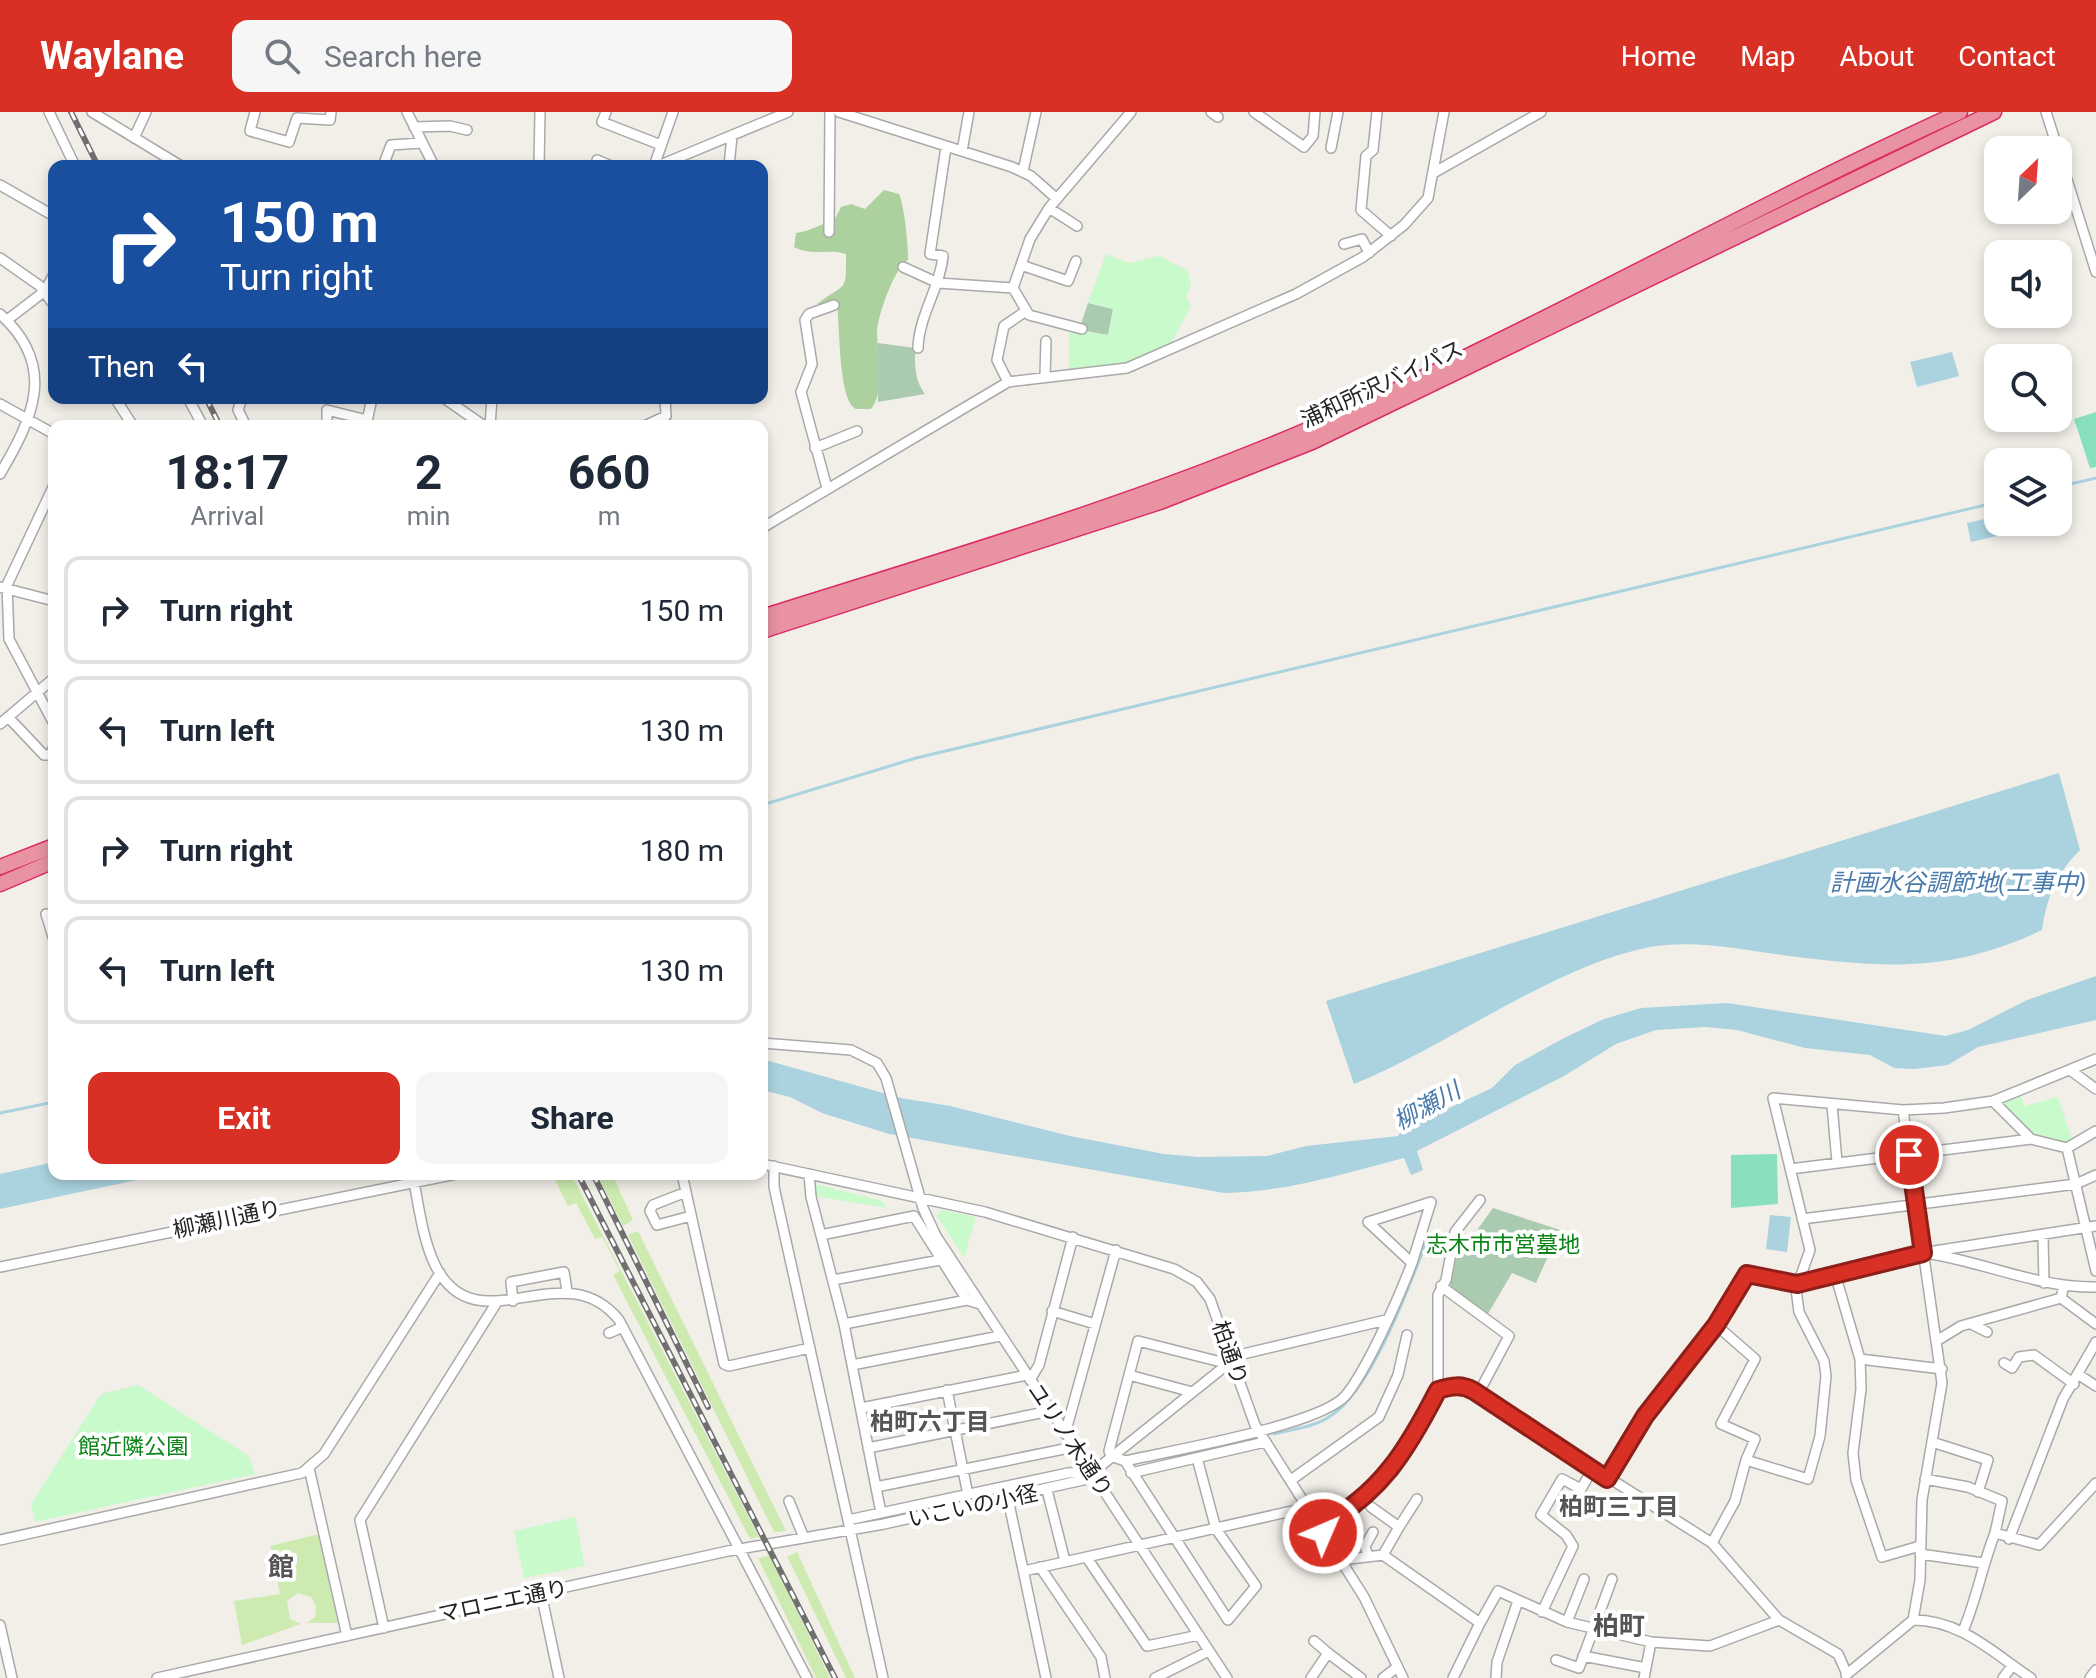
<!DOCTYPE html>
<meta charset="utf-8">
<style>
:root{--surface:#fff;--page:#f6f6f7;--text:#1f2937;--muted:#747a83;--line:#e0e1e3;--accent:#d93025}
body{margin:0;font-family:Roboto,"Noto Sans JP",sans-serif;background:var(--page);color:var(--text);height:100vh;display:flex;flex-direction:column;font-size:30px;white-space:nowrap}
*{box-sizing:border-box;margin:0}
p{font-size:26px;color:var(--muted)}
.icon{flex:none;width:44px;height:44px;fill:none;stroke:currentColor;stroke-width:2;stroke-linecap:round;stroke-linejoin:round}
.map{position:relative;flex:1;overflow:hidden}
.drawer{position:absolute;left:48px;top:308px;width:720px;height:760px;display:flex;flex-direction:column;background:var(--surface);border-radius:16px;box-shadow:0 4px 12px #0003}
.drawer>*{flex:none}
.banner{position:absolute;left:48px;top:48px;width:720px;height:244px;border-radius:16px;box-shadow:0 4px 12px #0003;background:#1a4fa0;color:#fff;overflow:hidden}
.needle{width:52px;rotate:25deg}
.tools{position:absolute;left:1984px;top:24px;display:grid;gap:16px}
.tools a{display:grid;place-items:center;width:88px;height:88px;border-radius:16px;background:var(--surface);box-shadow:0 4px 12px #0003;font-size:40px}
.pin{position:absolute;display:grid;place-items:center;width:68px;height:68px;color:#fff;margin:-34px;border:4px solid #fff;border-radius:50%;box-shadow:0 2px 8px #0007}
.me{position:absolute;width:88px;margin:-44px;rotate:45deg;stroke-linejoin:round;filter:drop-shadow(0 0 6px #0008)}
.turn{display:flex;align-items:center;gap:28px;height:168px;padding:0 40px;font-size:36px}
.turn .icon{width:104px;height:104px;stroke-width:2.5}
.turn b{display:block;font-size:56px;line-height:68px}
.then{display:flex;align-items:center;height:76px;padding:0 40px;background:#0003;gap:16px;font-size:30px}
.eta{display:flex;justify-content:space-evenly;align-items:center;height:136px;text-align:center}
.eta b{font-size:48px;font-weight:700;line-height:56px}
.button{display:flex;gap:16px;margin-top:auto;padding:16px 40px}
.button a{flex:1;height:92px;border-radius:16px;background:var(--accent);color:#fff;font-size:32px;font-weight:700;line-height:92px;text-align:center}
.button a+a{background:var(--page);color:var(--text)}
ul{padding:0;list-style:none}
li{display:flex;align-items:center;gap:24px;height:108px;margin:0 16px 12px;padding:0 24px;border:4px solid var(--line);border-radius:16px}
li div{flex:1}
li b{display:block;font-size:30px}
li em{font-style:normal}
header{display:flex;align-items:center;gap:48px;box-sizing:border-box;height:112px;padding:0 40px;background:var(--accent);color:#fff}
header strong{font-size:38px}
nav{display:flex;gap:44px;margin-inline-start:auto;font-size:28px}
.search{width:560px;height:72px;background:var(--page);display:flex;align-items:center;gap:20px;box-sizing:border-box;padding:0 28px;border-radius:16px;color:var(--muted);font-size:30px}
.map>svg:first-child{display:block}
</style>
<header>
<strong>Waylane</strong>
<div class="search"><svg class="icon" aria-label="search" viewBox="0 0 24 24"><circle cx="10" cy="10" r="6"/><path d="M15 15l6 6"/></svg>Search here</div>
<nav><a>Home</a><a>Map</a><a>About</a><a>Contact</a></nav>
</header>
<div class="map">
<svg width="2096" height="1566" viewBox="0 0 2096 1566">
<rect width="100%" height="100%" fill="#f2efe9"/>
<path fill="#cdebb0" d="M552 1062H571L759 1425 750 1427 613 1163 620 1159 602 1125 595 1127 576 1091 568 1094Z
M597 1062H612L633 1108 623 1114Z
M638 1119 786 1419 774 1420 628 1123Z
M319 1422 338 1511H307L315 1505 316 1494 311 1485 298 1481 287 1489 290 1507 301 1512 242 1533 234 1489 280 1482 270 1434Z
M797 1440 855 1566H846L792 1454 787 1445Z
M770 1444 830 1566H816L758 1446Z"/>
<path fill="#add19e" d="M884 78 899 82C904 91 909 138 908 148 895 154 876 207 877 222 878 245 886 277 871 297H856C838 289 840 213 837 192H817C847 169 846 182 846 142 828 136 813 145 794 135L796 121C812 119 819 112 834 109L841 95 851 92 865 97Z"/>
<path fill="#aacbaf" d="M1088 191 1113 197 1108 223 1079 218Z
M878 231 915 236C915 254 914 267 925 282L878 290Z
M1493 1096 1560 1118 1536 1171 1512 1161 1486 1205 1450 1176 1454 1150Z"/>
<path fill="#c8facc" d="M1106 142 1130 151 1159 144 1187 158 1191 172 1186 185 1191 194 1170 233 1126 252 1069 257V218L1109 223 1113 197 1088 191Z
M2020 980 2024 994 2058 985 2072 1028 2064 1032 2037 1024 2000 992V987Z
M816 1072 882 1089 887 1096 815 1084Z
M941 1098 976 1105 964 1146 937 1104Z
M138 1273 249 1344 255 1362 35 1410 31 1392 101 1282Z
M575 1405 585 1454 524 1466 514 1419Z"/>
<path fill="#88e0be" d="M2096 300V355L2090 356 2074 307Z
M1777 1042 1778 1092 1731 1096V1043Z"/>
<path fill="#aad3df" d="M1952 240 1959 264 1917 275 1910 250Z
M1998 404 2006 422 1971 430 1967 411Z
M2059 661 2080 738C2056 762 2047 785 2042 818 1951 861 1886 856 1789 844 1743 838 1696 827 1650 835 1555 853 1448 934 1354 972L1326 889Z
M2096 864V908L1978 935 1948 953 1914 957 1894 956 1870 943 1805 936 1737 918 1705 915 1656 918 1616 932 1564 964 1417 1039 1423 1058 1411 1063 1404 1046C1343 1062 1286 1080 1224 1081L889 1022 822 1001 790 985 762 978V947L901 986 950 994 1070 1024 1164 1042 1198 1045 1267 1044 1306 1034 1398 1024 1402 1018 1492 976 1515 953 1564 926 1604 907 1641 896 1727 891 1946 924 1968 918 2027 888Z
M54 1050V1062H165L0 1097V1062Z
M1770 1103 1791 1105 1787 1140 1766 1137Z"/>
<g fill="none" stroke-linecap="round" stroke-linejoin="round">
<path stroke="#aad3df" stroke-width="3" d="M2058 375 2096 366
M762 693 916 646 1998 390
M0 1001 54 990
M1274 1322C1293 1317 1316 1315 1332 1303 1372 1276 1408 1177 1426 1131"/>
<g stroke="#a9a9a9" stroke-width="12">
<path id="minor" d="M49 0 75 54
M92 0 181 54
M255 0 250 19 289 30 297 6 330 8 331 0
M407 0 434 54
M606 0 602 10 661 33
M839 0 1012 55 1031 64 1057 87
M1211 0 1218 5
M1254 0 1304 35 1313 24 1315 0
M1377 0 1373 38 1366 44 1361 98 1391 124
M2046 0 2058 38
M414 15 450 14 467 18
M134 26 146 0
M1331 36 1338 0
M962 39 969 0
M2058 39 2096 160
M597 48 611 54
M383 54 391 33 421 31
M539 54 540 0
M654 54 673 0
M658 54 788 0
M729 54 732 24
M1023 59 1036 0
M1435 60 1541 0
M0 73 54 104
M1049 96 1077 114
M829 120 830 0
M1344 132 1362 127 1369 141
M0 146 40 174 54 193
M1021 153 1068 169 1076 149
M903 155 938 171 1013 176
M1013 176 1030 127 1049 96 1131 0
M1013 176 1029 203 1082 217
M0 202C58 254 33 306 0 362
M7 208 45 179 54 162
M918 236C919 203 940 176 943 144L930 142 946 35
M1045 264 1046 229
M1008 270 997 248 1004 214 1026 199
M115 286 133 314
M188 286 203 314
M242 286 238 298 246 314
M444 286 484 314
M0 292 54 322
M327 314V298L367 308
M366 314 372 286
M490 314 492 286
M644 314 666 304 665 286
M815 336 857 319
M54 373 7 473 9 527 54 612
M827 376 801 280 812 252 805 208 809 202 834 193
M762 416 1008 270 1127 256 1296 182 1363 145 1404 113 1428 86 1444 0
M0 475 54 489
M8 605 44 643H50L54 635
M0 612 54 566
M46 802 54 828
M762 931 851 938 877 951 886 966 923 1096 936 1124 1227 1566
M2070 958 2096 977
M1993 989 2031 1027
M1832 993 1837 1050
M2067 1036 2096 1159
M762 1052 985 1100 1174 1157 1197 1170 1210 1187 1255 1313 1364 1485 1403 1566
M774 1054V1075L883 1566
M1790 1057 2031 1027 2067 1036 2096 1019
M682 1062 724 1252 729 1254 810 1236
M809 1062 811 1085 844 1212 881 1401
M414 1070C419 1096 423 1128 435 1153 477 1237 563 1138 619 1208L807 1566
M686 1080 653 1093 650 1099 657 1113 691 1104
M1802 1107 2076 1072 2096 1063
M821 1123 914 1104 967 1188 980 1192
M2043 1124 2044 1171
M1931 1142C1987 1151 2039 1176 2096 1175
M0 1155 456 1062
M1835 1162 1860 1247 1861 1277 1853 1341 1856 1368 1882 1445 1920 1434
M833 1168 940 1148
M1441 1174 1509 1224 1478 1282
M2061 1186 2096 1212
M513 1189 511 1170 564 1160 567 1179
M1052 1199 1095 1212
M844 1212 967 1188
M1971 1212 1987 1220
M1716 1213 1755 1247 1721 1312 1755 1327 1746 1348
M609 1221 623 1215
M1938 1228 1961 1214 2061 1186 2064 1174
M1860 1247 1942 1257
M2004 1251 2012 1256 2019 1245 2034 1243 2074 1272
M852 1253 1000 1224
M1129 1263 1192 1280
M2079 1263 2096 1274
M1030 1268 1039 1253 1073 1125
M947 1278 968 1383
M1438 1278V1183L1446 1168 1455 1120 1480 1088
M861 1296 1027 1263
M1065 1322 1116 1138
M1932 1330 1988 1348 1978 1380
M868 1336 1050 1299
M1197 1346 1216 1417 1256 1474 1228 1508 1125 1349 1111 1344 1109 1339 1138 1229 1217 1249 1229 1248
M1125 1349C1169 1339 1322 1313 1346 1283 1368 1256 1399 1185 1412 1151L1368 1110 1431 1090 1412 1151
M309 1356 347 1524
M1131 1361 1265 1330
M1607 1367 1645 1304 1716 1213 1747 1162 1797 1172 1902 1144 2096 1114
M1925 1367 1968 1375 2002 1389 1995 1421
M1291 1368 1379 1305 1398 1263 1407 1223
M876 1375 1074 1335
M1047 1378 1065 1449
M1008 1387 1046 1566
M789 1389 804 1426
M1371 1395 1399 1415 1383 1443
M848 1408 1068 1361 1092 1359
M1319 1415C1381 1382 1407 1338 1438 1278L1463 1274 1712 1431 1779 1508 1838 1542 1846 1560
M1399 1415 1417 1387
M2009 1427 2063 1287 2096 1230
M0 1428 302 1361 324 1342 440 1161
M1712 1431 1735 1389 1746 1348 1808 1367 1820 1324 1826 1264 1824 1249 1799 1200 1796 1177 1810 1138 1773 986 1903 998 1944 996 1993 989 2096 947
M1920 1442 1983 1451
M1368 1444 1365 1434 1373 1420
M1087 1446 1147 1534 1199 1523
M1341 1448 1383 1443 1480 1511 1498 1479 1567 1510 1651 1530 1710 1534 1779 1508
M1040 1455 1101 1545 1105 1566
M1024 1459 1310 1395
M541 1481 559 1566
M1542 1500 1573 1434 1566 1423 1541 1403 1562 1367 1581 1377 1592 1358
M1913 1508C1961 1508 1993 1541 2031 1566
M1567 1510 1584 1467
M0 1513 12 1566
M384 1516 360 1408 497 1190
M1963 1519C1977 1486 1982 1454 1995 1421L2039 1433 2096 1371
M1328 1541 1361 1566
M1583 1544 1646 1556
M1556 1548 1579 1556 1612 1467
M1846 1563 1913 1508 1920 1468 1922 1388 1942 1271 1903 998
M157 1566 728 1439 884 1412 1083 1368 1239 1243 1386 1208
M1155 1566 1209 1539
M1311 1566 1328 1541 1314 1529
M1383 1566 1396 1556
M1453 1566 1480 1511
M1496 1566 1497 1550 1518 1489
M1644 1566 1651 1530
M2003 1566 2012 1554
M2090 1566 2096 1558"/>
</g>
<g stroke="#dc2a67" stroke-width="17">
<path id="highway" d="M762 505C945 447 1130 394 1307 318 1530 222 1740 100 1960 0
M762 519 1160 390 1312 330 1994 0
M0 755 54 734
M0 772 54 749"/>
</g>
<use href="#minor" stroke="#fff" stroke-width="9"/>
<use href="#highway" stroke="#e892a2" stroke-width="14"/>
<g stroke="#707070" stroke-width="6">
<path id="rail" d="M71 0 98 54
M206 286 220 314
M578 1062 835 1566
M593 1062 708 1295"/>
</g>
<use href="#rail" stroke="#fff" stroke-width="3" stroke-dasharray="9" stroke-linecap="butt"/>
</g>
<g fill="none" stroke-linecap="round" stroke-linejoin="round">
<g stroke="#8d1f18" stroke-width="20">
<path id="route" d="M1323 1421 1319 1415C1381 1382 1407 1338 1438 1278 1452 1274 1461 1272 1474 1279L1607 1367 1645 1304 1716 1213 1747 1162 1797 1172 1923 1141 1909 1043"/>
</g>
<use href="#route" stroke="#d93025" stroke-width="14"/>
</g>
<g text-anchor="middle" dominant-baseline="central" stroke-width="8" stroke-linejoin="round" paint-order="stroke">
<g font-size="22" fill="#222" stroke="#fff">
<text transform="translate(1382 272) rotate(-25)">浦和所沢バイパス</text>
<text transform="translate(227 1107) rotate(-12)">柳瀬川通り</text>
<text transform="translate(1230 1241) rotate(71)">柏通り</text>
<text transform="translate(1070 1328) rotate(56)">ユリノ木通り</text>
<text transform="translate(973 1394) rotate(-12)">いこいの小径</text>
<text transform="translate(503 1489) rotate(-12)">マロニエ通り</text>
</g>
<g font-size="22" fill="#0c8416" stroke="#fff">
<text x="1503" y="1132">志木市市営墓地</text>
<text x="133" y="1334">館近隣公園</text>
</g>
<g font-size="24" font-style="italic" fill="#4a7aab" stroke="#fff">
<text x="1958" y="771">計画水谷調節地(工事中)</text>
<text transform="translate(1427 994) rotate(-29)">柳瀬川</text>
</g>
<g font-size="24" font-weight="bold" fill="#555" stroke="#fff">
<text x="930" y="1310">柏町六丁目</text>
<text x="1619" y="1395">柏町三丁目</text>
</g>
<g font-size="26" font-weight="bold" fill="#555" stroke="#fff">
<text x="281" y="1455">館</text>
<text x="1619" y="1514">柏町</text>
</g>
</g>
</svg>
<div class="tools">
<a><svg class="needle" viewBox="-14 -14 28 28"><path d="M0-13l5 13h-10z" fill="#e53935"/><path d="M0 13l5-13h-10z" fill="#747a83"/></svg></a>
<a><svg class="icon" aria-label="sound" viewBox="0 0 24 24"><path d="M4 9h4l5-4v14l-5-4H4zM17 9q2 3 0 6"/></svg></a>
<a><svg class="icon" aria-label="search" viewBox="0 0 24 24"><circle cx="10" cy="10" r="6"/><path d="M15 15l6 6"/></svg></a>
<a><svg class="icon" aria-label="layers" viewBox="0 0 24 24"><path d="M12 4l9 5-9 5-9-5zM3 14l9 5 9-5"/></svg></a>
</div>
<div class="pin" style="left:1909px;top:1043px;background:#d93025"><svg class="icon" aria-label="arrive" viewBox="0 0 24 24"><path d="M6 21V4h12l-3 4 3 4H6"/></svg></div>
<svg class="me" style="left:1323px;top:1421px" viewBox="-20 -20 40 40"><circle r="17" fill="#d93025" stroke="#fff" stroke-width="3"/><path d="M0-11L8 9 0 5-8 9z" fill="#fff"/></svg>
<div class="banner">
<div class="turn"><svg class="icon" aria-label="right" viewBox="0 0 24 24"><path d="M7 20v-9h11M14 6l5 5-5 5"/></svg><div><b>150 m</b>Turn right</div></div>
<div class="then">Then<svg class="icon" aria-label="left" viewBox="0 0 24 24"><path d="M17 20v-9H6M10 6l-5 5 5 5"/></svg></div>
</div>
<section class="drawer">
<div class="eta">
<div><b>18:17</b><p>Arrival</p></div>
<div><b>2</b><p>min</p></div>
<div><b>660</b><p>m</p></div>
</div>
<ul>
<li><svg class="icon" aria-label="right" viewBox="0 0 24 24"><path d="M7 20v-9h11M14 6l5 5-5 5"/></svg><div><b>Turn right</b></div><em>150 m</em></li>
<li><svg class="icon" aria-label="left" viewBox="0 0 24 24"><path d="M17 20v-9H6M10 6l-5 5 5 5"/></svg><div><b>Turn left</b></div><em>130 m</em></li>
<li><svg class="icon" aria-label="right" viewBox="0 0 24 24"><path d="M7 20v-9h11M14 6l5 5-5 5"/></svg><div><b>Turn right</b></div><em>180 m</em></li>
<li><svg class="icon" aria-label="left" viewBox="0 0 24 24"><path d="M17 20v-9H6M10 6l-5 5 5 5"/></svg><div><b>Turn left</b></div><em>130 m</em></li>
</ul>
<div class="button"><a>Exit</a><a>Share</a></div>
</section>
</div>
